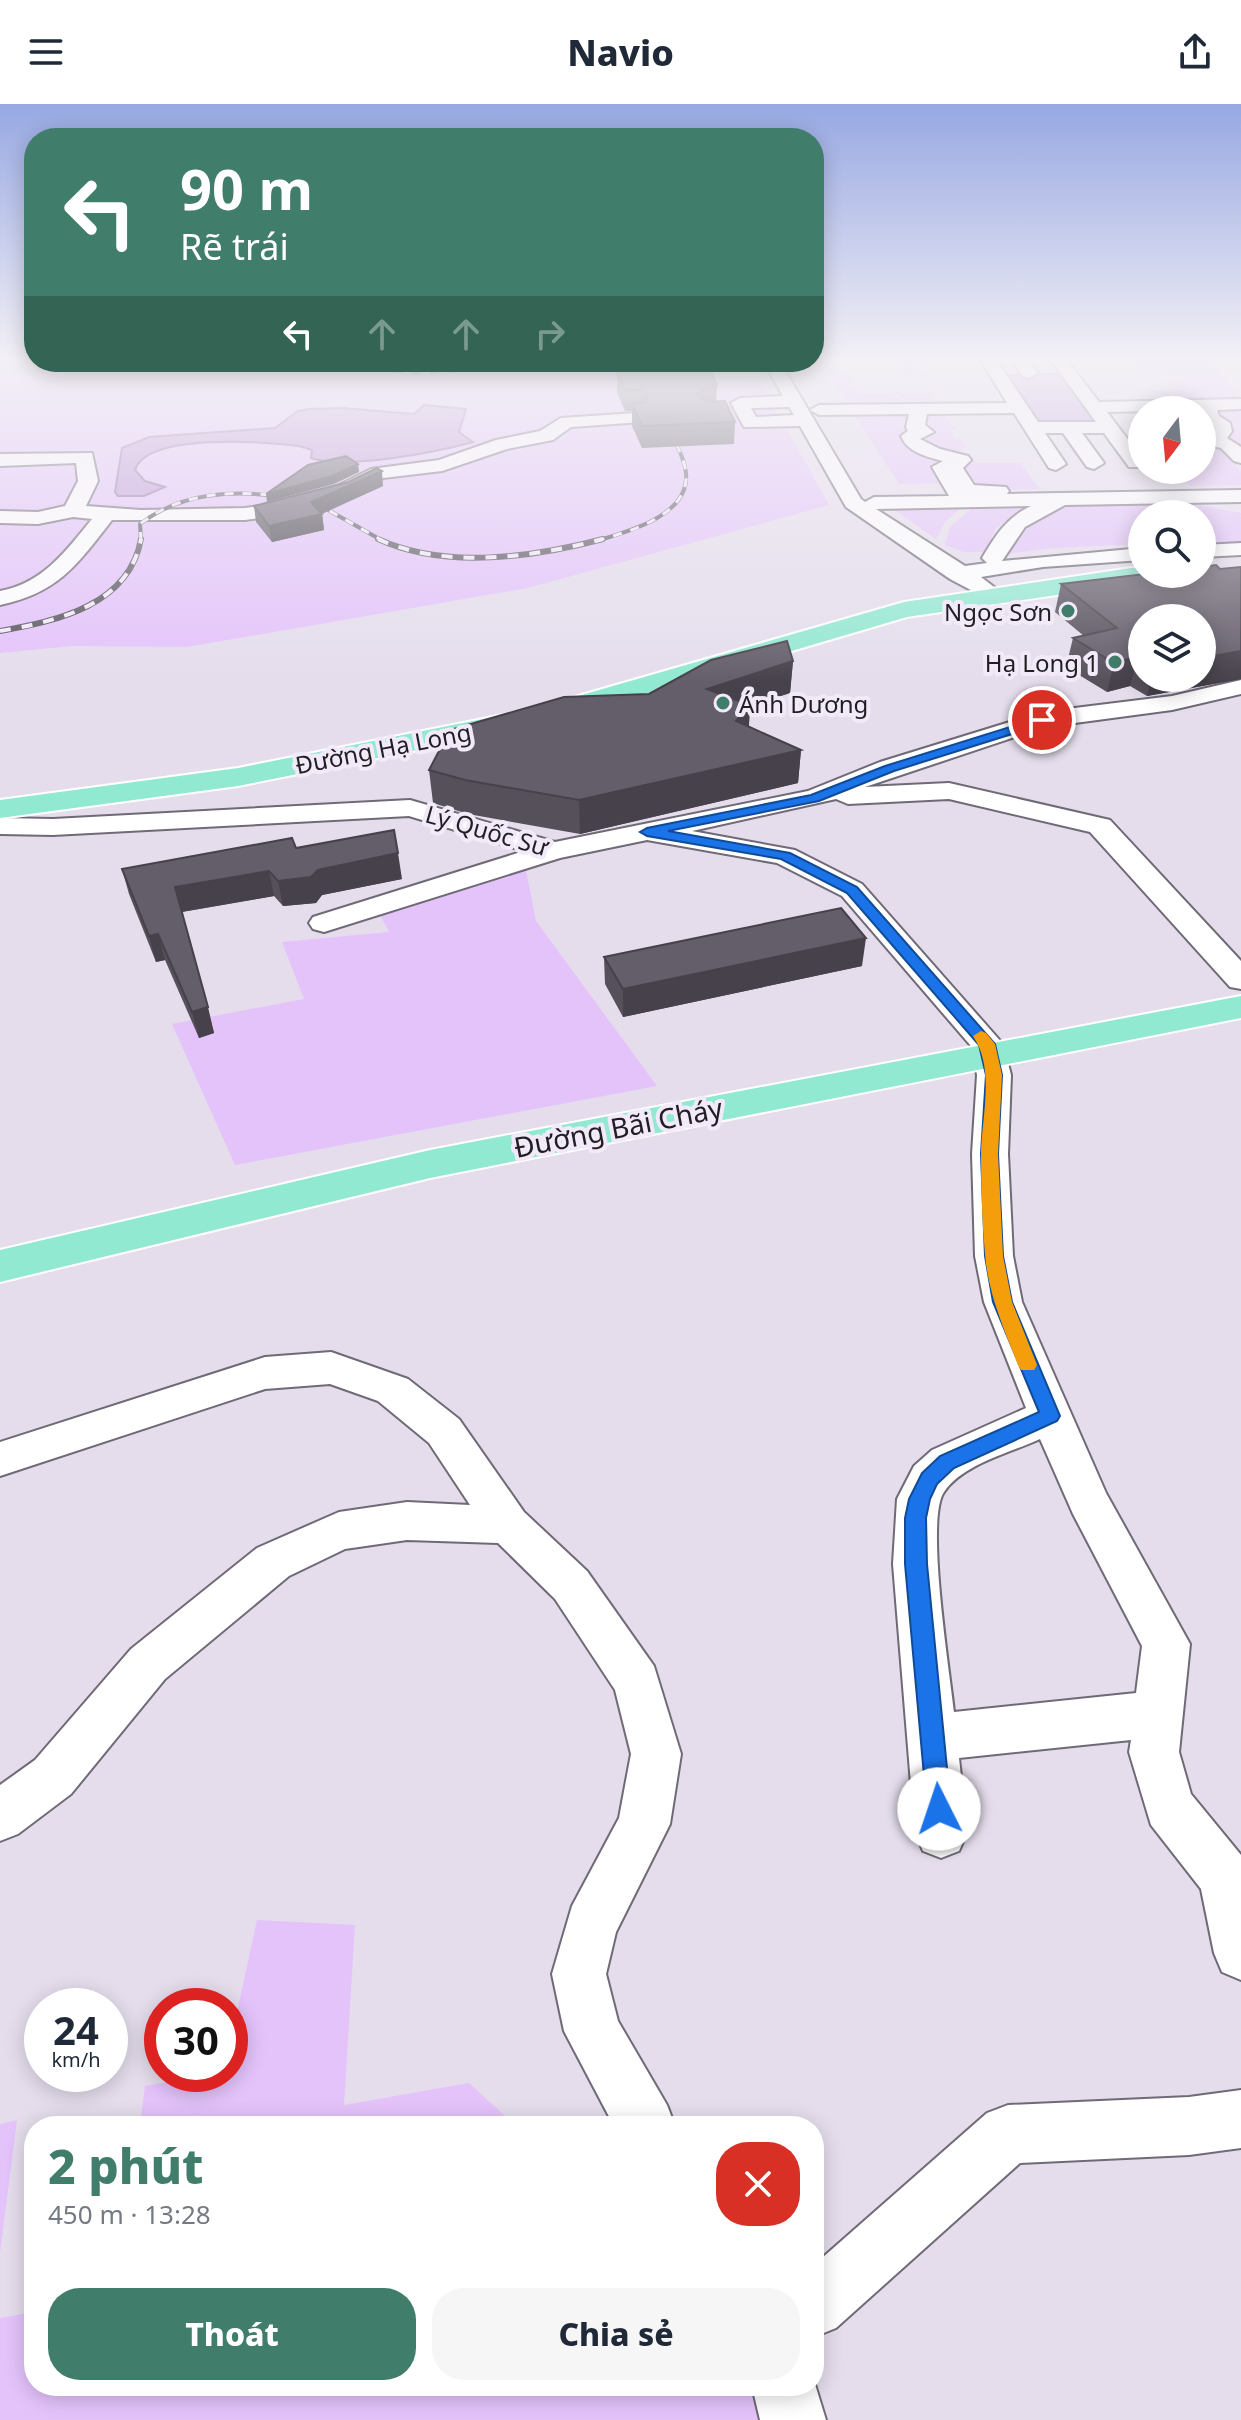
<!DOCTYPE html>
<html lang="vi">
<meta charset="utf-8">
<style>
:root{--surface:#fff;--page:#f6f6f7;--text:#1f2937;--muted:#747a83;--accent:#407d6a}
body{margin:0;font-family:"Noto Sans",sans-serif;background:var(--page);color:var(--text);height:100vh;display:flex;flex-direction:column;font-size:30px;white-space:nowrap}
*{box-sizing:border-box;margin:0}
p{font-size:26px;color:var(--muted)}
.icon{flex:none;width:44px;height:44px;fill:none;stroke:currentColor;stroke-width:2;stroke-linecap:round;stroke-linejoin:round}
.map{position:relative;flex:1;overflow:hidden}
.drawer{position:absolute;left:24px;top:2012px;width:800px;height:280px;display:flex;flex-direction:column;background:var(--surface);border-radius:32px;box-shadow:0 4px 20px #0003}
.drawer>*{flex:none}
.top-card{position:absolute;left:24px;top:24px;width:800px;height:244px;border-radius:32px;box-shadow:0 4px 20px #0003;background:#407d6a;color:#fff;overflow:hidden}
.needle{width:52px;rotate:196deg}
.controls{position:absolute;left:1128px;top:292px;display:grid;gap:16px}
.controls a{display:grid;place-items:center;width:88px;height:88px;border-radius:50%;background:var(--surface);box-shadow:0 4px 20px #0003;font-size:40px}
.speed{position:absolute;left:24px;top:1884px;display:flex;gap:16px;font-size:40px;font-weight:700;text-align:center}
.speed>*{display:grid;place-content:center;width:104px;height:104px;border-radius:50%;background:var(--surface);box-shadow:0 4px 20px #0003;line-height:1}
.speed small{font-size:20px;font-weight:400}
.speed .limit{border:12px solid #d22;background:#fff;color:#111}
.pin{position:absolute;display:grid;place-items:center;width:68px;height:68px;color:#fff;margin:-34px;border:4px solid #fff;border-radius:50%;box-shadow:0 2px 8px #0007}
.me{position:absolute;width:88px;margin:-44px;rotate:356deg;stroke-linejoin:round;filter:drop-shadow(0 0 6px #0008)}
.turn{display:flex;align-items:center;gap:28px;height:168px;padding:0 24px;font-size:36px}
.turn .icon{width:104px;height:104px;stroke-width:2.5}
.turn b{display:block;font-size:56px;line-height:68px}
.lanes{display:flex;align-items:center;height:76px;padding:0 24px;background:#0003;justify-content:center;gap:40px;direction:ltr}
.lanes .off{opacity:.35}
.round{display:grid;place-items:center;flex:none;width:84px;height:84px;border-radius:32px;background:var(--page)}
.headline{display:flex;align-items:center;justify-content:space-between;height:136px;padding:0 24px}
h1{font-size:48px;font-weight:800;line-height:60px;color:var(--accent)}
.button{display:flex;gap:16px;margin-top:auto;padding:16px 24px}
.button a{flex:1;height:92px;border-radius:32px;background:var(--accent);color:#fff;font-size:32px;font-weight:800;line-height:92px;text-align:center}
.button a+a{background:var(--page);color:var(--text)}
header{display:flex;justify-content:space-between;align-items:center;height:104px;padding:0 24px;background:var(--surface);font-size:36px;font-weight:800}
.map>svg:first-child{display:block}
</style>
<header><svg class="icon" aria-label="menu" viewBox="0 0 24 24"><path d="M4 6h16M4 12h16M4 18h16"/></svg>Navio<svg class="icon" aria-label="share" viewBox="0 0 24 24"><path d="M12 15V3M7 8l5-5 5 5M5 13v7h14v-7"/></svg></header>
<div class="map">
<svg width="1241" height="2316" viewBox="0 0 1241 2316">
<rect width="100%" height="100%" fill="#e5ddec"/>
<path fill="#e4c3fb" d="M0 255H34V258H647L657 263 663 279 760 276 829 401 528 484 187 543 72 542 0 549Z
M819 255H825L829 262 849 272 860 290 892 289 907 301 850 302Z
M889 255H916L921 263H917L919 269H924L937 292H931L935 300 913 301 898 292V289L935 288 926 272H902V264Z
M1121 255H1211L1241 295 1163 296 1158 290 1148 287H1179L1165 268H1132L1136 265 1130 258Z
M1241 304V360L1235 361 1241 367V381L1190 382 1177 366H1202V354H1205L1202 348H1210L1202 339V306Z
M942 309 956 325 951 326 955 334 961 335 966 343 960 344 964 352H971L976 359H1021L1039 385 969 386 946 379 899 380 854 311Z
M1137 398 1186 399 1241 409V438H1202V410H1142V440L1054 444 1004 450C1007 443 1010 433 1016 428 1046 398 1097 400 1137 398Z
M963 402 945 418 936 435 890 403Z
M975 402H1023L1024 405 995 425 987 448H964L945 441 950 423Z
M526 766 536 817 657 982 235 1061 172 920 304 895 282 838 389 828 380 811Z
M257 1816 355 1821 344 2001 469 1979 516 2022H140L145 1982 211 1970H230V1940Z
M17 2016 0 2149V2020Z
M34 2208V2282H754L760 2316H0V2214Z"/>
<path fill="#bf97d9" stroke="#9073a3" stroke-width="2" d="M1059 270 1098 321 1038 322 1004 271Z
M424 301 466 305 459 328 473 338C437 348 346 366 311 354L312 346 299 342C267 338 147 328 135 366L145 377 165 383 144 392H118L115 388 122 344 149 333 275 324 298 307 308 305 343 304 414 310Z"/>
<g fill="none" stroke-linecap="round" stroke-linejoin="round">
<g stroke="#706976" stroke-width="4">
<path id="minor" d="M980 255H996L1038 318H1096L1050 255H1066L1099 298 1241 295V305L1217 306 1219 312 1230 319 1232 327 1227 334 1241 343V359L1234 357 1221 344 1202 340V328L1214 327 1213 322 1202 318V306L1107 308 1142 354V363H1129L1104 329H1082L1104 359 1094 365 1087 363 1063 329H1045L1066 360 1056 366 1049 364 1014 309 927 310 925 321 934 328 920 335 940 345 968 352 971 356 963 364 974 381 1006 383 1009 387 1007 390 1241 386V398L1065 401 1025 423 1002 457 1142 444V456L1043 463 981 473 1006 492 995 499 950 475 846 403 800 322 744 323 731 299 740 294 783 292 764 258H780L861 395 865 398 874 393 949 392 932 363 943 357C927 353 907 348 901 332L908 327 906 323 909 310 819 311 810 306 819 301 1007 299ZM789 303 794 311 756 313 751 304ZM1031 402C1007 413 995 432 982 454L987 459 965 462 876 405Z
M1011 255H1027L1038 269 1029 274 1023 273Z
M636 309 642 310 645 314 642 318 571 323 553 336 507 345 442 367 383 374 349 391 275 412 245 416H112C77 461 58 489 0 501V487C43 479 66 447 92 415L73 413 38 420 0 419V407L38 408 65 402 78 377 76 359 0 362V350L92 349 98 377 86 402 141 406 245 404 273 400 335 383 371 365 439 356 496 336 540 327 561 314Z
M1241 439V451L1202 453V441Z
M1241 576V590L1172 606 1045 623 865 683 949 679 1110 716 1241 857V885L1230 883 1090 728 949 695 848 700 836 695 692 727 795 746 862 780 1003 940 1011 971 1008 1050 1013 1152 1022 1198 1106 1389 1190 1540 1179 1648 1191 1690 1241 1751V1876L1222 1868 1214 1849 1201 1785 1151 1721 1129 1648 1131 1636 959 1654 967 1729 959 1747 941 1754 923 1747 915 1729 893 1460 897 1395 914 1362 932 1346 1026 1304 984 1198 975 1152 972 1050 977 971 971 942 842 792 777 759 647 736 560 754 324 828 313 825 309 819 313 813 524 747 409 712 53 731 0 730V714L53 715 410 696 555 738 808 687 880 658 1042 608 1172 592ZM1040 1335 1073 1410 1142 1542 1136 1589 954 1608C950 1569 925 1415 944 1388 963 1360 1010 1349 1040 1335Z
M331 1248 408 1275 459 1315 524 1408 587 1467 654 1562 681 1650 670 1720 616 1828 606 1870 618 1917 667 2001 675 2022H614L564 1927 552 1870 572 1802 619 1714 631 1650 615 1586 555 1495 498 1439 407 1436 345 1445 289 1472 165 1575 71 1690 18 1730 0 1737V1681L35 1656 131 1545 257 1444 339 1408 407 1398 470 1401 429 1339 378 1297 330 1280 265 1285 0 1372V1338L265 1253Z
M1241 1986V2044L1189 2051 1020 2059 836 2224 814 2233V2161L987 2009 1008 2001 1189 1993Z
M814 2277 826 2316H760L752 2282H814Z"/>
</g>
<g stroke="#fff" stroke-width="4">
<path id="major" d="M1131 464H1142V470H1194L1190 475 1131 480 907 513 538 622 238 682 0 714V696L238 664 533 605 904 498Z
M1241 892V914L430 1074 0 1178V1146L430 1046Z"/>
</g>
<use href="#minor" fill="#fff" fill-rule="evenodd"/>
<use href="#major" fill="#92e9d1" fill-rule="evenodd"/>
<g stroke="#58545c" stroke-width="4">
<path id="rail-far1" d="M368 258C412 279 460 265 506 258
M616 258 638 266 652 285
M314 398 383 437
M141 437 140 420C183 387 235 386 287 393
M596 437C627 428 690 412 686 369 684 352 674 337 667 322"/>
</g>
<g stroke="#58545c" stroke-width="6">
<path id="rail" d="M378 435C445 466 535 453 603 435
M0 527C58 517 129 501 141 435"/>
</g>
<use href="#rail-far1" stroke="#f3eaf9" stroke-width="3" stroke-dasharray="9" stroke-linecap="butt"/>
<use href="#rail" stroke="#f3eaf9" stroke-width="4" stroke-dasharray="11" stroke-linecap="butt"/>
</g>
<path fill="#56505b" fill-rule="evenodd" d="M617 269 716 297 735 318 734 340 642 344 632 322V307H625L617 289Z
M383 382 322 410 324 426 272 438 256 418 254 402Z
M1241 463V575L1147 592 1130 582 1107 588 1066 563 1073 534 1084 532 1055 508 1061 480ZM1142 514 1202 574H1142Z
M793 557 790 589 750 602 749 622 801 646 798 679 580 730 468 710 433 699 429 666 649 590Z
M296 744 402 775 322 791 316 799 283 802 274 792 182 808 214 929 199 934 165 856 156 858 129 790 122 765Z
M604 853 862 862 623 913 605 880Z"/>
<path fill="#46414a" d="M717 281 716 302 696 291 706 282Z
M358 360 359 368 334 380 267 398 266 390Z
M382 367 383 382 320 410H322L324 426 272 438 269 422 311 398Z
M1241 547V575L1147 592 1152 574H1202V554Z
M1138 552 1130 582 1107 588 1114 559Z
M793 557 790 589 750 602 748 634 707 585Z
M801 646 798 679 580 730 579 696Z
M398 749 402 775 322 791 316 799 283 802 278 777 318 766Z
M269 767 274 792 181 808 175 783Z
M158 830 165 856 156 858 149 832Z
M866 834 862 862 623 913V885Z
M208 903 214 929 199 934 192 908Z"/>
<path fill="#645d6a" stroke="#46414a" stroke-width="2" d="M709 264 717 281 706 282 696 291 708 298 725 297 735 318 642 322 632 300 645 298 648 291 643 286H625L617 269Z
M346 352 358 360 333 372 266 390 308 361Z
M377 364 382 367 311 398 322 410 269 422 254 402 348 378Z
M1216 461 1220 465 1241 463V547L1202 554V514H1142V555L1138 552 1114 559 1073 534 1117 524 1061 480 1145 470H1202V463Z
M787 537 793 557 707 585 750 601 736 617 801 646 579 696 465 676 429 666 450 626 564 593 649 590 711 556Z
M394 726 398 749 318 766 311 773 278 777 269 767 175 783 208 903 192 908 158 830 149 832 122 765 292 734 296 744Z
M841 804 866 834 623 885 604 853Z"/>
<linearGradient id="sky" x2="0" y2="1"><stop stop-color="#97a8e2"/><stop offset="0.44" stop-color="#f3f0f6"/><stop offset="1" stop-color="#f3f0f6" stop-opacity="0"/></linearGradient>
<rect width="1241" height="579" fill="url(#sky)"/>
<path fill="#1a73e8" stroke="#114b97" stroke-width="2" d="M1042 613 1048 616 1047 619 894 667 819 697 668 727 790 749 857 783 995 940 1002 971 998 1050 1003 1152 1012 1198 1060 1312 1057 1317 954 1364 937 1380 930 1395 926 1414 927 1460 951 1705 948 1713 939 1717 931 1713 927 1705 905 1460V1414L909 1395 922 1369 940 1352 1039 1308 993 1198 985 1152 981 1050 986 971 979 941 847 789 781 755 647 732 640 728 647 724 811 691 885 662Z"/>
<path fill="#f59e0b" d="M981 927 986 929 995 940 1002 971 998 1050 1003 1152 1012 1198 1037 1261 1034 1266H1021L1018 1261C1004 1225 988 1189 985 1150 982 1118 981 1084 981 1052 981 1014 996 966 973 932Z"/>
<g fill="#407d6a" stroke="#f3eaf9" stroke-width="3">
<circle cx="1068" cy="507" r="8"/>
<circle cx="1115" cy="558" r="8"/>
<circle cx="723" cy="599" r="8"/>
</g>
<g text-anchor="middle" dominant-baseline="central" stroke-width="8" stroke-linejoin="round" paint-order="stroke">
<g font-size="24" fill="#211e24" stroke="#f3eaf9" text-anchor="end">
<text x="1052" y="507">Ngọc Sơn</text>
<text x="1099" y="558">Hạ Long 1</text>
<text x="739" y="599" text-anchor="start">Ánh Dương</text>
</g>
<g font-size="24" fill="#211e24" stroke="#f3eaf9">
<text transform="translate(383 644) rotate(-11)">Đường Hạ Long</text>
<text transform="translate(487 726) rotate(16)">Lý Quốc Sư</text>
</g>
<g font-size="28" fill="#211e24" stroke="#f3eaf9">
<text transform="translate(618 1023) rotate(-11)">Đường Bãi Cháy</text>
</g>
</g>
</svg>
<div class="controls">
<a><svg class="needle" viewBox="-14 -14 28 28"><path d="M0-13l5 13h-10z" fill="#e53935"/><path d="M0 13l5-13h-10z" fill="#747a83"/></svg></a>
<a><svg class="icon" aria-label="search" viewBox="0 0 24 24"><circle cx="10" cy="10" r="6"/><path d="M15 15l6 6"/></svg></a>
<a><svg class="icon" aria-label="layers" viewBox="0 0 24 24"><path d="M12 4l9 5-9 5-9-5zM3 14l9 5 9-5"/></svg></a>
</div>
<div class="speed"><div>24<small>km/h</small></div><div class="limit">30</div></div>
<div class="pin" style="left:1042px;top:616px;background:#d93025"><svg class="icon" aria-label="arrive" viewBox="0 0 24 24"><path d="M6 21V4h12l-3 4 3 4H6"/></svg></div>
<svg class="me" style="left:939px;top:1705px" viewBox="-20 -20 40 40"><circle r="19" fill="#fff"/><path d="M0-13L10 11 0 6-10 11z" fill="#1a73e8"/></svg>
<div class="top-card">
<div class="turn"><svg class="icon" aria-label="left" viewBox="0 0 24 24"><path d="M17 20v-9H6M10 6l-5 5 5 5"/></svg><div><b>90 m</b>Rẽ trái</div></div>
<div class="lanes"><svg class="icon" aria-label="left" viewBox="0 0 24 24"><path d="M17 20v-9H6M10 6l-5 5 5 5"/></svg><svg class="icon off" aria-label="ahead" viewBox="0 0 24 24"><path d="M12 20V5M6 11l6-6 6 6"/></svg><svg class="icon off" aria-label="ahead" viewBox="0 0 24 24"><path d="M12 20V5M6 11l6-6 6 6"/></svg><svg class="icon off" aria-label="right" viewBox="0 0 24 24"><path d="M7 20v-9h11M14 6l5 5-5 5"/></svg></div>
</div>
<section class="drawer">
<div class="headline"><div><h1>2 phút</h1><p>450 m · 13:28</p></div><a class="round" style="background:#d93025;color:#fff"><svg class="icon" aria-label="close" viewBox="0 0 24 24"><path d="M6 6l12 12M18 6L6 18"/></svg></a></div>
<div class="button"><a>Thoát</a><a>Chia sẻ</a></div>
</section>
</div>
